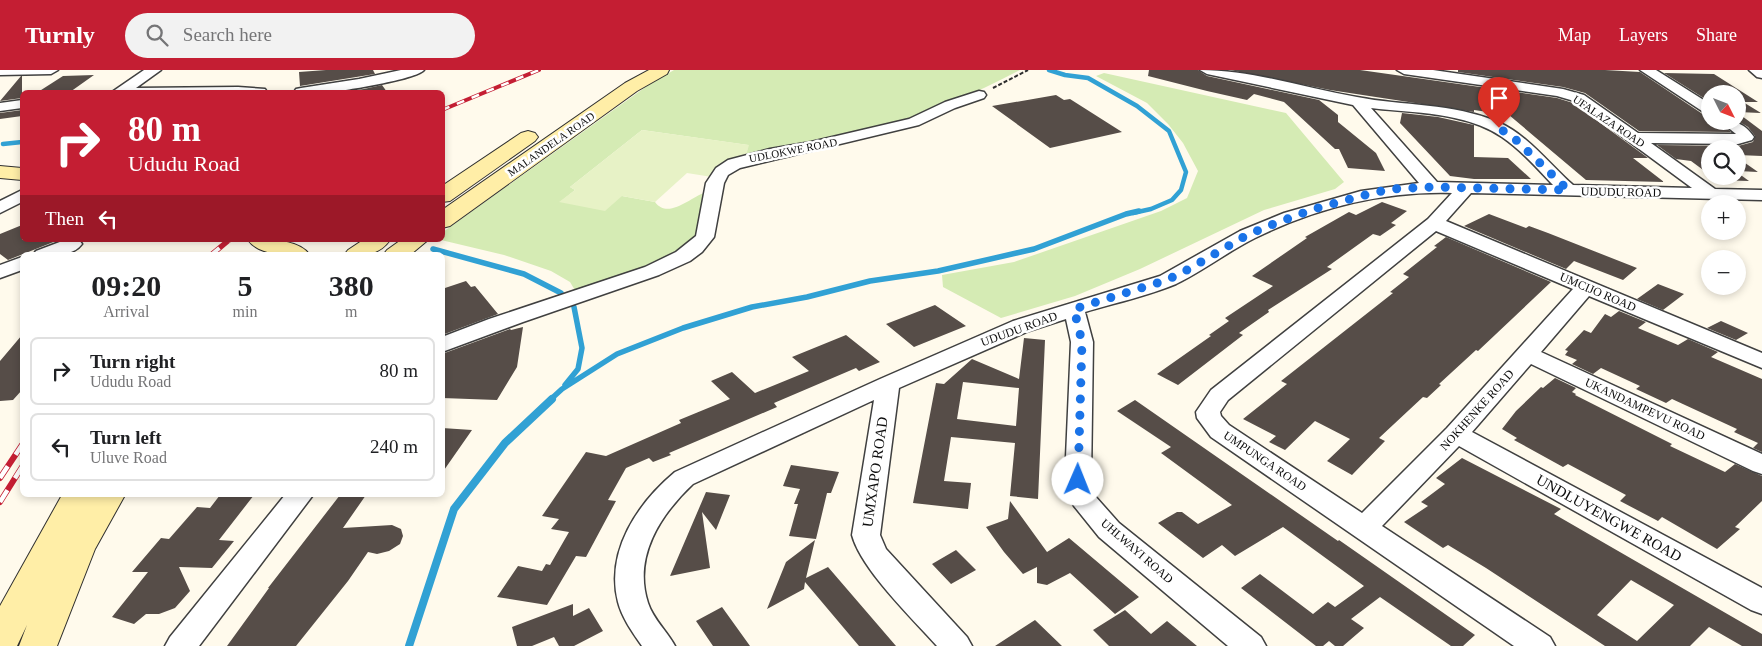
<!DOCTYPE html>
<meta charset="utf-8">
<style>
:root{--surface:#fff;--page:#f2f2f2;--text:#202124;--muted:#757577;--line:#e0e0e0;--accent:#c41e33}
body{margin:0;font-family:Georgia,serif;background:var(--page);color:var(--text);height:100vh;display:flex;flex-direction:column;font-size:19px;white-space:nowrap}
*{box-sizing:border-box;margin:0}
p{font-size:16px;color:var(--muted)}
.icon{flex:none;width:28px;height:28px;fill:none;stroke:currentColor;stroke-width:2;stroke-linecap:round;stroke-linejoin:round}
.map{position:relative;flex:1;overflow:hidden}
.details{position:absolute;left:20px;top:182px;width:425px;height:245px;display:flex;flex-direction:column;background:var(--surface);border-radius:8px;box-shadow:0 2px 8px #0003}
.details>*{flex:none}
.guide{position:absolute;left:20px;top:20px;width:425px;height:152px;border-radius:8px;box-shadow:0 2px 8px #0003;background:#c41e33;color:#fff;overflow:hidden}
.needle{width:32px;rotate:132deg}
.fabs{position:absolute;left:1701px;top:15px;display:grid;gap:10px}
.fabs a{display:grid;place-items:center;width:45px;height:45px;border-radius:50%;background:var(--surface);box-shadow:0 2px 8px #0003;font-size:25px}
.pin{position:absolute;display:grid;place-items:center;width:42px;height:42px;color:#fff;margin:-51px -21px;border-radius:50% 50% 50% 0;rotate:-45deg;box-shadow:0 0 5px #0007}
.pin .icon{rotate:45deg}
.me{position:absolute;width:55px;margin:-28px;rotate:1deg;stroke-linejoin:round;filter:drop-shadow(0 0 4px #0008)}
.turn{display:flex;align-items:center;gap:18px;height:105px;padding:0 25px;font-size:22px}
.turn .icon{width:65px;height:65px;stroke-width:2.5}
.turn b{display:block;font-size:35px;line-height:42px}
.then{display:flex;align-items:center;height:48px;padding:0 25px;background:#0003;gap:10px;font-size:19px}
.eta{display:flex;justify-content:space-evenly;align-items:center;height:85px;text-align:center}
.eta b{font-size:30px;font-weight:700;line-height:35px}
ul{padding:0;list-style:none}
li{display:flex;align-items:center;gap:15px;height:68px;margin:0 10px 8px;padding:0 15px;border:2px solid var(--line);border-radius:8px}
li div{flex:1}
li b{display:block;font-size:19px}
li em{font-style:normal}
header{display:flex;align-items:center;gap:30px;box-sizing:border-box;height:70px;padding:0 25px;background:var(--accent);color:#fff}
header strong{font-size:24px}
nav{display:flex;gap:28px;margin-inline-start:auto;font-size:18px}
.search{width:350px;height:45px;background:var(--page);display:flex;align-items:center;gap:12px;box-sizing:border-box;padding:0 18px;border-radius:28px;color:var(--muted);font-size:19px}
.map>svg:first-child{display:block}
</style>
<header>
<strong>Turnly</strong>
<div class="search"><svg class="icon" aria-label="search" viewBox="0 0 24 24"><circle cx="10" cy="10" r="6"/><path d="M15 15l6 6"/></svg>Search here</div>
<nav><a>Map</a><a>Layers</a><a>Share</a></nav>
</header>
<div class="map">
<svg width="1762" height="576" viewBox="0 0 1762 576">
<rect width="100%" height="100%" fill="#fffaec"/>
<path fill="#d5ebb4" d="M674 0H1020C975 23 929 45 880 58 836 70 790 77 746 86L748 75 642 60 570 117 575 120 560 132 622 126 655 132C668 150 691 127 704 123 703 133 702 157 697 165 680 193 606 211 576 222L570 212 551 201 504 185 441 170H442L443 162 647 16Z
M1104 3 1286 43 1344 112 1335 119 1264 140 1140 199 1075 226 1001 248 943 217 942 205 1014 192 1161 141 1187 128 1198 101 1183 73 1168 54 1147 33 1096 6Z"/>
<path fill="#e7f2c6" d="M642 60 749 75 746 86 712 107 687 103 655 132 622 126 605 141 559 132 575 120 570 117Z"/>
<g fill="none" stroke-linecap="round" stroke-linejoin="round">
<path stroke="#31a1d4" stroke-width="4.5" d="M1049 0 1065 5 1088 8 1137 36 1169 61 1186 102 1181 120 1172 130 1151 139 1133 143
M3 74 22 72"/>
<path stroke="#31a1d4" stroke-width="5.5" d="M433 179 524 204 561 223
M565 315 578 299 582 278 574 237
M550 330 562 319 617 284 683 258 752 237 807 227 870 211 938 201 1034 179 1126 144 1139 141"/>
<path stroke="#31a1d4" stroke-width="8" d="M409 576 454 439 505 373 552 329"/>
</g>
<path fill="#564d48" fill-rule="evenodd" d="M326 0H373L375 4 300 16 299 2Z
M1149 0H1198L1207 6 1319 30 1338 45V52L1376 83 1385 101 1348 98 1339 79H1335L1284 32 1254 24 1247 30 1207 21 1148 6Z
M1230 0H1360L1557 28 1573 33 1648 88H1633L1664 112 1586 110 1509 45 1474 40V42L1330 20Z
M1458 0H1605L1640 2 1704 45 1710 46V51H1718L1731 62 1639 61 1585 23 1563 17 1458 2Z
M1664 3 1714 4 1758 32H1743L1761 43 1738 42V24H1710V32Z
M94 5 70 22H38L63 6Z
M21 6H22V28L0 31Z
M382 15 387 22H341L364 19Z
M1056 25 1064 30 1070 29 1122 62 1050 78 992 36Z
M22 40V46L0 49V43Z
M1402 43 1438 47 1474 55V87L1508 88 1531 109H1474L1450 106 1400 53Z
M1738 43 1762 61V86L1738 85V79H1710V105L1691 91 1676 89 1657 75 1738 76 1753 72 1755 66 1748 57 1738 51Z
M1738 88 1758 102 1738 101Z
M1738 103 1749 111 1716 110 1711 106H1738Z
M1382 132 1407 141 1391 153 1396 155 1380 166 1373 164 1327 197 1332 199 1268 240 1269 242 1239 263 1243 265 1178 315 1157 304 1211 266 1209 265 1229 251 1225 248 1273 216 1252 206 1307 168 1305 167 1349 142 1356 145Z
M1489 144 1526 158 1529 156 1548 163 1637 198 1623 210 1574 191 1566 199 1464 156Z
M22 155V170L56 171 8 190 0 184V164Z
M1446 167 1551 212 1478 281 1476 280 1439 314 1441 315 1427 328 1423 327 1379 368 1385 371 1352 405 1327 391 1350 369 1315 351 1285 380 1269 372 1276 366 1243 349 1287 314 1281 311 1393 223 1390 222 1409 207 1403 204 1437 177 1434 176Z
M466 211 471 217 475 216 498 244 442 265V219Z
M1658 214 1684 224 1663 240 1637 229Z
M935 235 966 256 914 277 886 254Z
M1619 241 1646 252 1638 258 1678 275 1688 269 1718 282 1711 287 1762 309V382L1753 378 1758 373 1734 362 1737 359 1672 329 1666 333 1636 319 1640 316 1601 298 1593 304 1572 294 1577 290 1565 285 1568 281 1565 280 1584 260 1591 263 1605 244 1611 247Z
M1721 251 1748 263 1736 270 1707 258Z
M523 257 517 297 497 330 442 328V284L510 259 511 260Z
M22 265V320L13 330 0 331V291Z
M846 265 880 292 859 301 856 298 774 333 777 337 669 383 671 385 653 392 649 388 626 398 608 430 616 431 586 487 576 486 547 535 497 527 518 496 542 501 546 494 550 495 569 462 551 459 559 449 542 446 586 382 606 386 681 353 679 350 730 329 711 311 732 302 755 323 809 301 792 287Z
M1024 268 1045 270 1038 429 1010 426 1015 373 951 367 944 411 971 413 968 439 913 433 936 313 944 314 972 289 1019 309ZM963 312 1019 318 1016 356 957 349Z
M1555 308 1576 318 1572 322 1576 324 1575 325 1672 374 1670 376 1725 402 1735 394 1762 406V431L1735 457 1740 459 1717 479 1662 447 1658 451 1620 431 1626 425 1568 394 1563 397 1514 370 1517 368 1502 359 1516 341 1541 317 1543 318Z
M1135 330 1338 471 1339 470 1475 565 1463 576H1451L1380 527 1351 549 1364 558 1343 576H1335L1329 571 1323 576H1316L1241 518 1260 504 1313 544 1328 532 1335 537 1364 516 1283 457 1235 486 1222 475 1203 488 1158 453 1177 442H1182L1198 454 1232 435 1161 383 1171 377 1117 341Z
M442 358 472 360 442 403Z
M1462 388 1561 439 1554 444 1762 564V576H1742L1709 557 1690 576H1605L1486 498 1448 475 1443 478 1404 452 1428 436 1421 432 1445 414 1436 408ZM1631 510 1674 535 1637 571 1597 545Z
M791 395 839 402 831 423H827L816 469 789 466 798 434H794L800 419 783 416Z
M706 422 730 425 716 460 702 442 710 498 670 506Z
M220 425H254L219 470 234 471 212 498 179 497 190 521 175 538 159 544H146L134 554 112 547 148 502H132L161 468 169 469 197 437 210 438Z
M340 425H366L343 458 392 455 401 459 403 466 400 474 389 481 377 484 368 482 348 511 296 576H227L269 518H268Z
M1010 431 1047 482 1069 468 1139 527 1115 544 1070 503 1047 515 1037 513V497L1023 504 1004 482 986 457 1008 449Z
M815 470 806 508 828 497 896 576H859L805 512 804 519 767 539 786 492Z
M956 480 976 500 951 514 932 494Z
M573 534V546L589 538 603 561 574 576H559L554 567 532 576H517L512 557Z
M722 537 750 576H713L696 551Z
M1125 540 1151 564 1167 551 1197 576H1109L1093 560Z
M1035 550 1062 576H995Z"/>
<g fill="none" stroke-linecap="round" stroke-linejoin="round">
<g stroke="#404040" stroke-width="3">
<path id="street" d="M0 0H58L51 4 0 5Z
M144 0H161L136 18 238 17 265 19 267 22H112Z
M401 0H424C417 9 344 21 329 22 318 23 304 23 294 22L296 19 301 18 359 9Z
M1200 0C1253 0 1305 18 1357 27 1403 36 1453 33 1498 52 1528 65 1549 94 1573 115L1692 118 1574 31 1557 26 1404 4 1397 0H1433L1563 19 1584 25 1638 63 1736 64 1720 51C1736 51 1744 53 1754 67L1752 70 1738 74 1651 73 1715 119 1762 120V130L1471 123 1446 151 1762 283V298L1589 226 1541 282 1762 384V404L1753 401 1531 294 1472 362 1762 518V544L1751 540 1459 376 1382 456 1550 567 1555 576H1514L1211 367 1197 348 1196 342 1211 320 1428 149 1452 123C1384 121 1316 138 1255 168 1227 182 1203 201 1176 214 1147 226 1115 233 1085 242L1093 272 1091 410 1095 426 1119 453 1261 567 1266 576H1228L1099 467 1074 436 1070 429 1065 410 1071 272 1066 249 1029 261 899 318 880 465 886 479 967 567 972 576H937C912 548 861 499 852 465L874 330 693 414C660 445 633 487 648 533 653 549 667 561 675 576H642C633 563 622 548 618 532 605 481 638 433 675 402L880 309 1013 251 1160 206 1240 161 1284 143 1361 121 1419 113 1353 35 1207 4ZM1371 38C1413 43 1466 42 1502 67 1521 80 1537 98 1553 115L1437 112ZM1436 161 1573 219 1447 358 1362 443 1229 355 1221 346 1220 342 1228 330Z
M1640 0H1656L1710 34V44L1705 43Z
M1749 0H1762V8L1757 7Z
M979 21 984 22 986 25 984 28 955 38 919 55 740 98 728 105 724 113 714 167 702 182 690 191 659 205 523 252 442 282V267L489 249 645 197 676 182 696 166 706 113 716 98 728 90 770 79 811 72 909 49 945 32Z
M22 30V38L0 41V33Z
M22 120V132L0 143V131Z
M65 170H79L82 174C72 188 48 185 33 185L36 181Z
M22 187V200L0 208V195Z
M285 425H313L199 576H165L170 567Z"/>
</g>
<g stroke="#2f2f2f" stroke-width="2">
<path id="secondary" d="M649 0H669L667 4 637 21 450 156 442 158V140L625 13Z
M528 61 535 63 538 67 535 71 450 131 442 132V116L521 63Z
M0 96 22 98V110L0 108Z
M248 170C267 170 298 168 310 185 291 185 260 187 248 170Z
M363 170H390C378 187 362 185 344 185L348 180Z
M401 170H428L410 185H383L387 180Z
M62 425H125L95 479 57 576H19L27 555 17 576H0V536Z"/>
</g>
<path stroke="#2f2f2f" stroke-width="2" stroke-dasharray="4 2" stroke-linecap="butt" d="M993 18 1028 0"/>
<use href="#street" fill="#fff" fill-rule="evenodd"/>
<use href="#secondary" fill="#ffeea7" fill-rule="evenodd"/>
<g stroke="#c41e33" stroke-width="4">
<path id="rail-far2" d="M442 40 539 0"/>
</g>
<g stroke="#c41e33" stroke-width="5.5">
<path id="rail-far1" d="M211 185 229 170"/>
</g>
<g stroke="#c41e33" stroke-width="6">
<path id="rail" d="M0 408 22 375
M0 432 22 397"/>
</g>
<use href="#rail-far2" stroke="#fff" stroke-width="2.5" stroke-dasharray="8" stroke-linecap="butt"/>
<use href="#rail-far1" stroke="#fff" stroke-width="4" stroke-dasharray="11" stroke-linecap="butt"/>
<use href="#rail" stroke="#fff" stroke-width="4.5" stroke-dasharray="14" stroke-linecap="butt"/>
</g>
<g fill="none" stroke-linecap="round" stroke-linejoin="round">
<path stroke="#1a73e8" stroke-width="9" stroke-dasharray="0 16.2" d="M1078 410 1082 272 1074 239 1167 210 1189 199 1247 165 1271 155 1314 139 1369 124 1391 119 1432 117 1568 120 1515 69 1499 58"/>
</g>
<g text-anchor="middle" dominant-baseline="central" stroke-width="5" stroke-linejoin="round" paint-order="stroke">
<g font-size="11" fill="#0d0d0d" stroke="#fff">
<text transform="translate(1609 51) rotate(34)">UFALAZA ROAD</text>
<text transform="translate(551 74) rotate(-35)">MALANDELA ROAD</text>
<text transform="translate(793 80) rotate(-11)">UDLOKWE ROAD</text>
</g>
<g font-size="12" fill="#0d0d0d" stroke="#fff">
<text transform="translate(1621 122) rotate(1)">UDUDU ROAD</text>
<text transform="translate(1598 222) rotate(23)">UMCIJO ROAD</text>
<text transform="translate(1019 259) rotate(-20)">UDUDU ROAD</text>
<text transform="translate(1645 339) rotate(25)">UKANDAMPEVU ROAD</text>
<text transform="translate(1477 340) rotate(-48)">NOKHENKE ROAD</text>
<text transform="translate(1265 391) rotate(34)">UMPUNGA ROAD</text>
<text transform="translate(1137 481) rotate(41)">UHLWAYI ROAD</text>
</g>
<g font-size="15" fill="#0d0d0d" stroke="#fff">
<text transform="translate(875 402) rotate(-82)">UMXAPO ROAD</text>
<text transform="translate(1609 448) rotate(29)">UNDLUYENGWE ROAD</text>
</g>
</g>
</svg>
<div class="fabs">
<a><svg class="needle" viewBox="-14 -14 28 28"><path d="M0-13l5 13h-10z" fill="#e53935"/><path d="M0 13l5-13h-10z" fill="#757577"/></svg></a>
<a><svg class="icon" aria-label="search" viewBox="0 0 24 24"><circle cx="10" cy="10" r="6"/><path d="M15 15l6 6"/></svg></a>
<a>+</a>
<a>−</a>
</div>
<div class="pin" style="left:1499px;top:58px;background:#d93025"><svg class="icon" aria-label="arrive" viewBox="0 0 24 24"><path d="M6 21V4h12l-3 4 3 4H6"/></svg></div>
<svg class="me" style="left:1078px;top:410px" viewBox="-20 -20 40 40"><circle r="19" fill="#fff"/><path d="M0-13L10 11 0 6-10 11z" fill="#1a73e8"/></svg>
<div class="guide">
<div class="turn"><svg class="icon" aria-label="right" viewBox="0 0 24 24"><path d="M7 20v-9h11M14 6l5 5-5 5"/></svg><div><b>80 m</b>Ududu Road</div></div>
<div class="then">Then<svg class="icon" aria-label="left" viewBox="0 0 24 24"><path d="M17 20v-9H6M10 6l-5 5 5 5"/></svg></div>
</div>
<section class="details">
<div class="eta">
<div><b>09:20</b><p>Arrival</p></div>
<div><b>5</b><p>min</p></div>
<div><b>380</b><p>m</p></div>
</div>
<ul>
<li><svg class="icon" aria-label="right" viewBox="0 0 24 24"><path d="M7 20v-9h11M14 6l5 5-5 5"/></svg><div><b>Turn right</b><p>Ududu Road</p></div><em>80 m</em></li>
<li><svg class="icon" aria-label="left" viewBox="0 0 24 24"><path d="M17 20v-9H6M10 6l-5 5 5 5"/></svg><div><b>Turn left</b><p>Uluve Road</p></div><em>240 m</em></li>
</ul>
</section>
</div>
